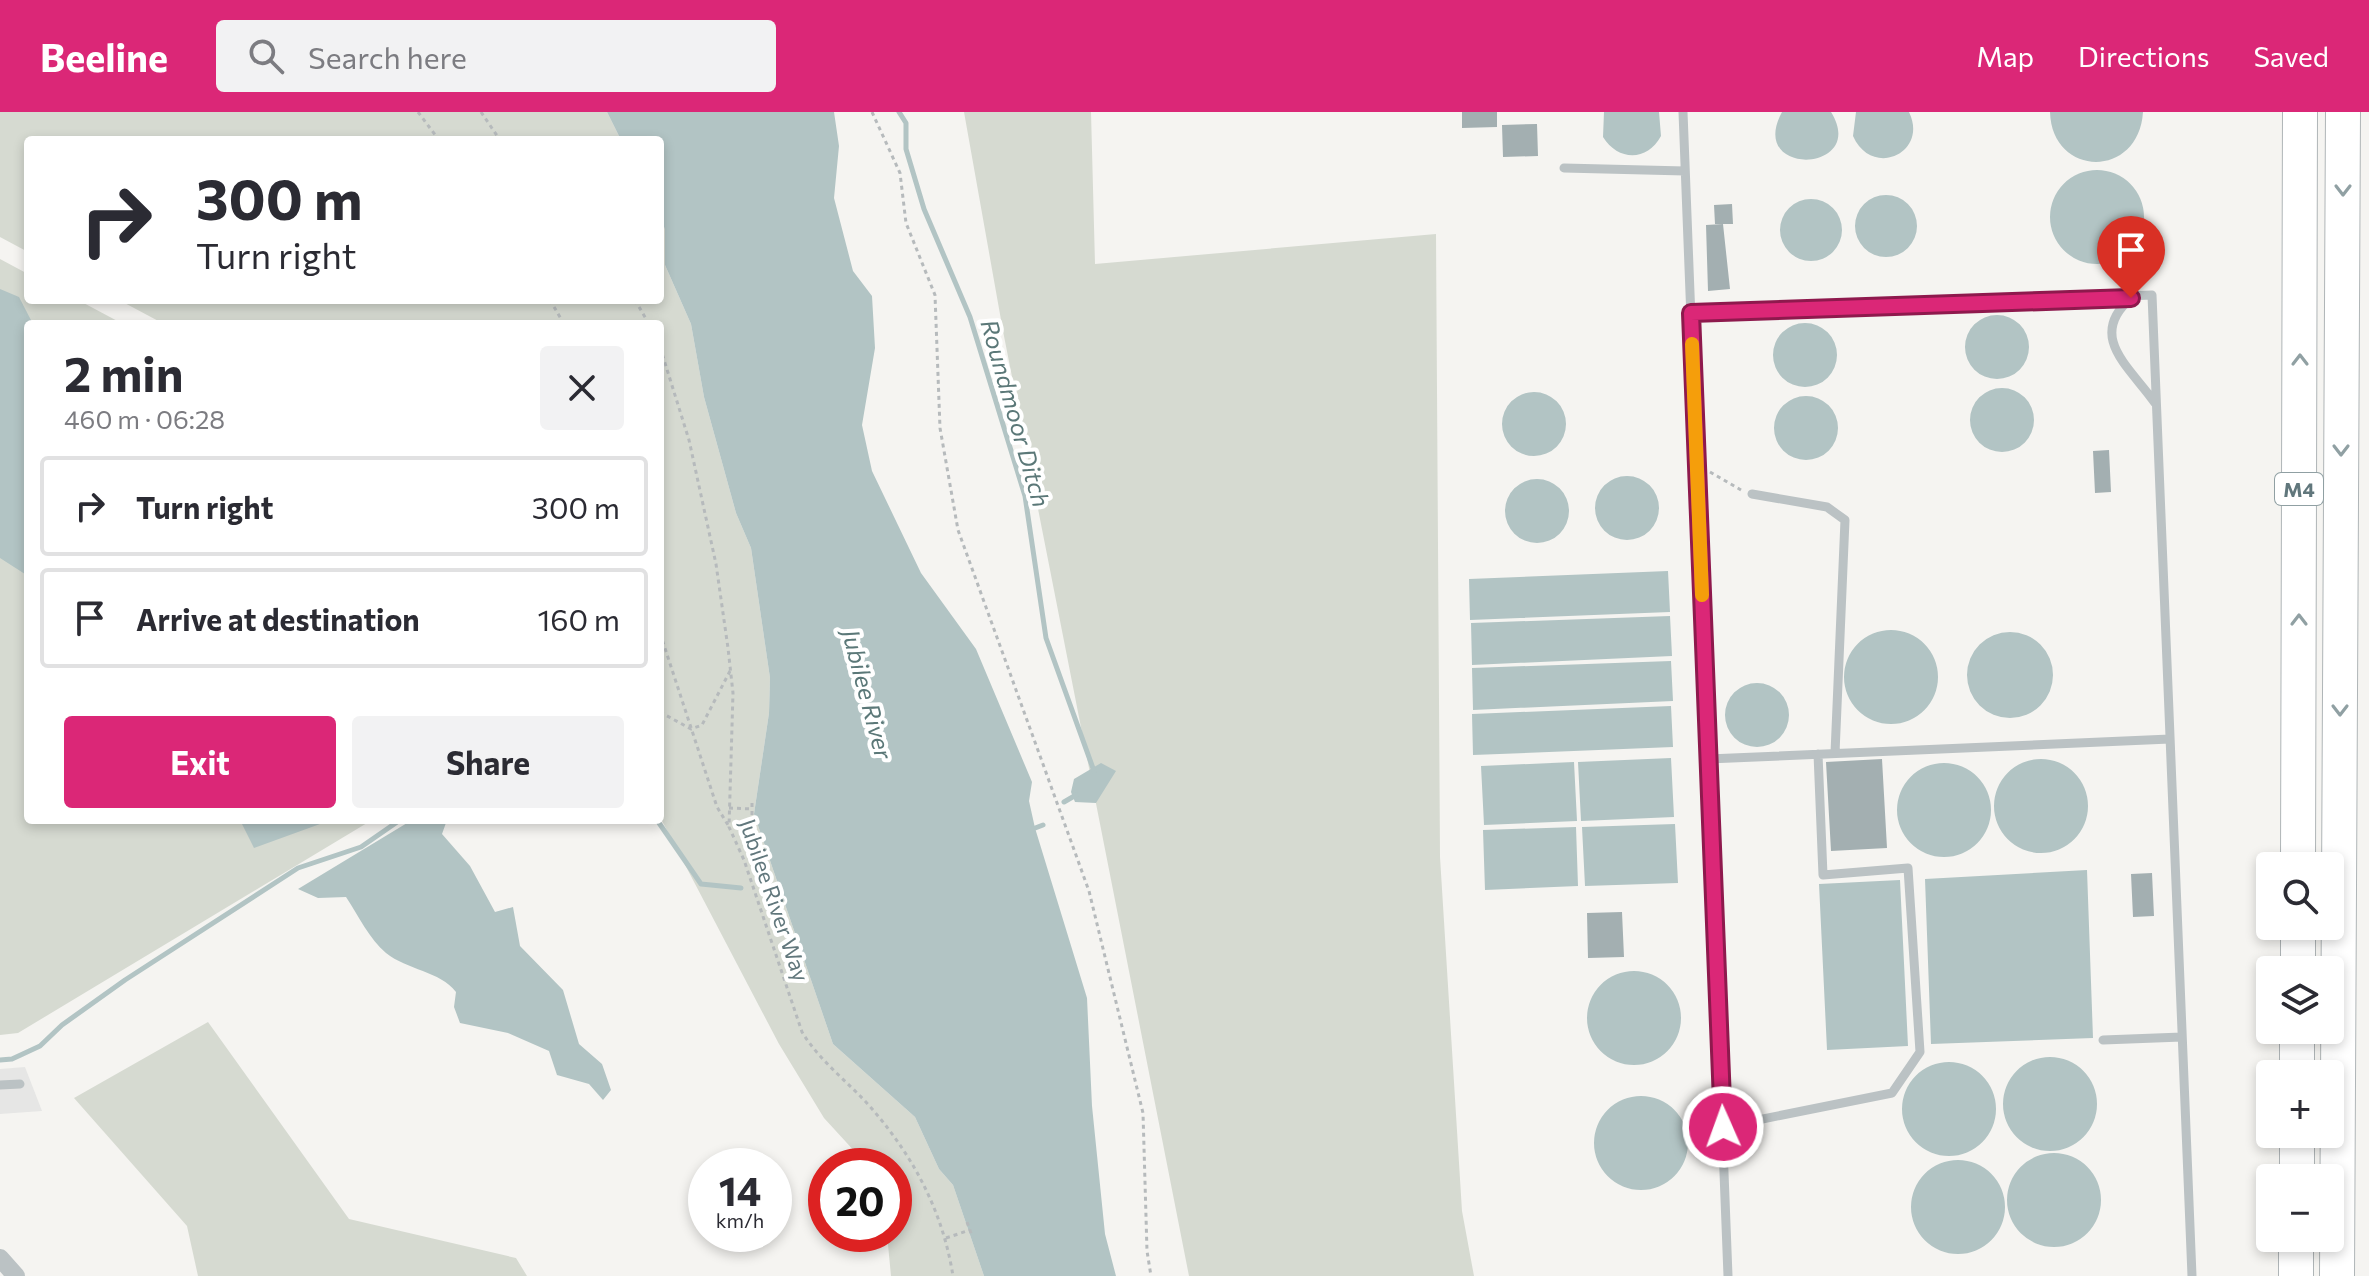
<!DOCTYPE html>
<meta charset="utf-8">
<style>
:root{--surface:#fff;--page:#f2f2f3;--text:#2b2b33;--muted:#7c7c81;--line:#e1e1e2;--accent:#db2777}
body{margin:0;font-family:Commissioner,sans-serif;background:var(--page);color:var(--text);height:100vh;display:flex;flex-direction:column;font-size:30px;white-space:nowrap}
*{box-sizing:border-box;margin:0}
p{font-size:26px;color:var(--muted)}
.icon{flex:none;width:44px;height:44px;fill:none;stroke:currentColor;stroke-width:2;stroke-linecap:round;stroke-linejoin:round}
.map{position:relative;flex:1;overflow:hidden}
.panel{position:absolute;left:24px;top:208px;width:640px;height:504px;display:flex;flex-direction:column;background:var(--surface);border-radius:8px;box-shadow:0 4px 12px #0003}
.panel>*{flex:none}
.guide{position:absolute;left:24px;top:24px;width:640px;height:168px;border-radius:8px;box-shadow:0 4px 12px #0003;background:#fff;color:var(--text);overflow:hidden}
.buttons{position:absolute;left:2256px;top:740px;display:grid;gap:16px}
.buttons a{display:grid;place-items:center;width:88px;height:88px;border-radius:8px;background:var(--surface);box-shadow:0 4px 12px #0003;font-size:40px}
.speed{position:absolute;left:688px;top:1036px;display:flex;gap:16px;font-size:40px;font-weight:700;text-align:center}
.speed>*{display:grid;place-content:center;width:104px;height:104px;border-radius:50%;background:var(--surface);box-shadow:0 4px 12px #0003;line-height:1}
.speed small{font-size:20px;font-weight:400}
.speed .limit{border:12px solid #d22;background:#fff;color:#111}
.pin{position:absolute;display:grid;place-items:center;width:68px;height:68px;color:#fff;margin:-82px -34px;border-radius:50% 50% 50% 0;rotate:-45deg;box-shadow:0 0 8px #0007}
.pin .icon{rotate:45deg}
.me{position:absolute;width:88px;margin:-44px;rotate:358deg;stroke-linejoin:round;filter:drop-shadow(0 0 6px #0008)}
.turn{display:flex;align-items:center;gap:28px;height:168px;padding:0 40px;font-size:36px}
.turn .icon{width:104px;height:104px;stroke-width:2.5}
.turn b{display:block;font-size:56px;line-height:68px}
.round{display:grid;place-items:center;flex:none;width:84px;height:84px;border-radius:8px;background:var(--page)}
.overview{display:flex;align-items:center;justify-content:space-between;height:136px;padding:0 40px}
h1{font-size:48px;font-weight:700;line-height:60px}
.primary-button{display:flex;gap:16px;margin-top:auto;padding:16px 40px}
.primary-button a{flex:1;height:92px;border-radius:8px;background:var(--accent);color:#fff;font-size:32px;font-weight:700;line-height:92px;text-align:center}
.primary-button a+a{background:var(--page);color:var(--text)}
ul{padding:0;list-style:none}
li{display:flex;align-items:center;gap:24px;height:100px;margin:0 16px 12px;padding:0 24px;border:4px solid var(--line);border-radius:8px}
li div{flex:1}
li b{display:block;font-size:30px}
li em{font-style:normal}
header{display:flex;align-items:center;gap:48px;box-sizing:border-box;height:112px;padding:0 40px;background:var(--accent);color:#fff}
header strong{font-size:38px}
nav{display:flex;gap:44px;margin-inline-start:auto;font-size:28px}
.search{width:560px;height:72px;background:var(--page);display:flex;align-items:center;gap:20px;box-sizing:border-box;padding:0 28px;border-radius:8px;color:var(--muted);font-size:30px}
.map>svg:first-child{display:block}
</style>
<header>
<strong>Beeline</strong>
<div class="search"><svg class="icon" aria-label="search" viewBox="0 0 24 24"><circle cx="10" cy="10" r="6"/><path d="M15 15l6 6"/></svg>Search here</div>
<nav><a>Map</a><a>Directions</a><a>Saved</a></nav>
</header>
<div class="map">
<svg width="2369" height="1164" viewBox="0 0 2369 1164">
<rect width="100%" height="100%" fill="#f5f4f1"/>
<path fill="#e6e6e5" d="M25 955 42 999 0 1002V957Z"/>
<path fill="#d6dad1" d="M0 0H607L621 28H28V140L0 125Z
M964 0H1091L1095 152 1436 122 1440 745 1462 1099 1474 1164H1189L1003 219Z
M660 106 665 116V153L691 212 704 285 736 401 751 436 770 566 769 601 754 702 833 932 915 1005 939 1057 953 1073 984 1164H891L887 1122H894V1054H868L824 1006 779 932 660 705V212H164L119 188H660Z
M0 147 28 162V188H78L123 212H28V708H372L18 921 0 923Z
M208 910 349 1107 516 1146 527 1164H198L187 1114 74 986Z"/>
<path fill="#b2c4c4" d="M607 0H834L839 34 834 86 853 159 872 184 875 236 862 313 872 359 921 461 976 537 1032 670 1029 689 1035 716 1087 886 1092 994 1105 1122 1116 1164H984L953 1073 939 1057 915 1005 833 932 754 702 769 601 770 566 751 436 736 401 704 285 691 212 665 153V117L660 106V28H621Z
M1604 0H1659L1661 24C1647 50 1618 49 1603 25Z
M1782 0H1831C1869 61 1746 66 1782 0Z
M1856 0H1909C1929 41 1872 67 1853 24Z
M2050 0H2143C2139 67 2052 66 2050 0Z
M2050 105a47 47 0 1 1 94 0a47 47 0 1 1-94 0Z
M1855 114a31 31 0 1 1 62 0a31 31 0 1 1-62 0Z
M1780 118a31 31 0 1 1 62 0a31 31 0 1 1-62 0Z
M0 177 19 185 33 212H28V464L0 446Z
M1965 235a32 32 0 1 1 64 0a32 32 0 1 1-64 0Z
M1773 243a32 32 0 1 1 64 0a32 32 0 1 1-64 0Z
M1970 308a32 32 0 1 1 64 0a32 32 0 1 1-64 0Z
M1502 312a32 32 0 1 1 64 0a32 32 0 1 1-64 0Z
M1774 316a32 32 0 1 1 64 0a32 32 0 1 1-64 0Z
M1595 396a32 32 0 1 1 64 0a32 32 0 1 1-64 0Z
M1505 399a32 32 0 1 1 64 0a32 32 0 1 1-64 0Z
M1668 459 1670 500 1470 508 1469 467Z
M1670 504 1672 544 1472 553 1471 511Z
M1844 565a47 47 0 1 1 94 0a47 47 0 1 1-94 0Z
M1967 563a43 43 0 1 1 86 0a43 43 0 1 1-86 0Z
M1671 549 1673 589 1473 598 1472 556Z
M1725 603a32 32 0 1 1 64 0a32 32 0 1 1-64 0Z
M1671 594 1673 635 1473 643 1472 602Z
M1671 646 1674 705 1581 709 1578 650Z
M1994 694a47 47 0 1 1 94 0a47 47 0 1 1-94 0Z
M1574 650 1577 709 1484 713 1481 654Z
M1101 651 1116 659 1096 691 1075 690 1071 680 1074 667Z
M1897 698a47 47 0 1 1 94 0a47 47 0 1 1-94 0Z
M240 708H331L254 736Z
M412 708H447L442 722 470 754 495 800 513 795 520 834 563 878 579 932 602 952 611 978 603 988 589 972 557 963 549 939 508 921 460 911 454 895 456 880C440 859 407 858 386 841 370 828 358 803 346 785L318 786 298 777Z
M1675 712 1678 771 1585 774 1582 715Z
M1576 715 1578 774 1485 778 1483 718Z
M2087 758 2093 926 1931 932 1925 767Z
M1900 768 1908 934 1827 938 1819 772Z
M1587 906a47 47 0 1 1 94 0a47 47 0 1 1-94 0Z
M2003 992a47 47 0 1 1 94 0a47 47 0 1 1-94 0Z
M1902 997a47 47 0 1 1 94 0a47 47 0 1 1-94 0Z
M1594 1031a47 47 0 1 1 94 0a47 47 0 1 1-94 0Z
M2007 1088a47 47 0 1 1 94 0a47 47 0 1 1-94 0Z
M1911 1095a47 47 0 1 1 94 0a47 47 0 1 1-94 0Z"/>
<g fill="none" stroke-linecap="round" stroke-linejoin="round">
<path stroke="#b2c4c4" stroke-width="5" d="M899 0 906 11V37L924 97 970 205 1025 384 1046 526 1094 659
M1064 690 1076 683
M657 708 701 772 741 776
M1030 718 1043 713
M771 785 784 780
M0 948 12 947 40 934 62 913 125 868 298 756 361 735 400 708"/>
</g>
<path fill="#a3afb1" d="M1462 0H1497V15L1462 16Z
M1537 12 1538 44 1503 45 1502 13Z
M1732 92 1733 112H1715L1714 93Z
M1723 112 1730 177 1708 179 1706 113Z
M2109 338 2111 380 2095 381 2093 339Z
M1882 647 1887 736 1831 739 1826 650Z
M2152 761 2154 804 2133 805 2131 762Z
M1622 800 1624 845 1588 846 1587 801Z"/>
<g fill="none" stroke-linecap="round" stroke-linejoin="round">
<g stroke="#afb5b7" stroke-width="36">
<path id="motorway" d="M2298 754 2300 0
M2298 858V814
M2297 962V918
M2297 1066V1022
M2296 1164V1126
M2337 1164 2343 0"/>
</g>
<path stroke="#b6babc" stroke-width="3" stroke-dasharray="4 4" stroke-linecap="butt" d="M418 0 439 28
M481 0 500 28
M872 0 900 61 906 111 935 183 940 316 958 418 1089 779 1143 1001 1147 1139 1151 1164
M550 188 564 212
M635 188 649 212
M660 235 689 328 716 452 728 536 733 581 729 715 744 748 802 920C821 951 850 971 873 998 915 1047 943 1101 953 1164
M1710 360 1741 378
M660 521 717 695 728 713
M660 600 691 617 702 613 730 559
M729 696 752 697
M752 703V689
M967 1110 972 1124
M946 1126 970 1118"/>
<path stroke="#bbc2c4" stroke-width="9" d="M1683 0 1728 1164
M1564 56 1685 59
M2131 186C2086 225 2131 256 2155 291
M1691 201 2152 183 2192 1164
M1752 382 1827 395 1845 408 1835 641
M1708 647 2170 627
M2103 928 2182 925
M0 973 20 972
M1723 1015 1892 981 1920 940 1908 756 1823 763 1818 642"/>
<path stroke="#bbc2c4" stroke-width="18" d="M0 1146 16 1164"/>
<use href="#motorway" stroke="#fff" stroke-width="34"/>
</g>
<defs><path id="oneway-chevron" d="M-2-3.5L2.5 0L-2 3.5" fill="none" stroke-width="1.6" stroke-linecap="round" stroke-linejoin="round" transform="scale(2)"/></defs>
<g stroke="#90a0a3">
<use href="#oneway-chevron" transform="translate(2343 78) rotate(90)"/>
<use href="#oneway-chevron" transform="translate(2300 248) rotate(-90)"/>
<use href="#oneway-chevron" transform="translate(2341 338) rotate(90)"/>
<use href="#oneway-chevron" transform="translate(2299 508) rotate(-90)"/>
<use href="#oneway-chevron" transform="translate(2340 598) rotate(90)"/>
</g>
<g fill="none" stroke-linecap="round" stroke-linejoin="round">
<g stroke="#8e194d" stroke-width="20">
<path id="route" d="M1723 1015 1691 201 2131 186"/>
</g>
<use href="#route" stroke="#db2777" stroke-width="14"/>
<path stroke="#f59e0b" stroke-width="14" d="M1692 232 1702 483"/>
</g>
<g text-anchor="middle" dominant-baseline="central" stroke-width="8" stroke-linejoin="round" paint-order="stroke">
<rect fill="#fff" stroke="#90a0a3" stroke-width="2" x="2275" y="361" width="48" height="32" rx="6"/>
<g font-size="20" font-weight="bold" fill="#61777c">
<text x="2299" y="377">M4</text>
</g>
<g font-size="22" fill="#61777c" stroke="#fff">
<text transform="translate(775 788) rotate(71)">Jubilee River Way</text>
</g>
<g font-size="24" font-style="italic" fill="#5b7878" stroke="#fff">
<text transform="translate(1016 301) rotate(74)">Roundmoor Ditch</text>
<text transform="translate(868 582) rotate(75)">Jubilee River</text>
</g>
</g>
</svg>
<div class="buttons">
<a><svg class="icon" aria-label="search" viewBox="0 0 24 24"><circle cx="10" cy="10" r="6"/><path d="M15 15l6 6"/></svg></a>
<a><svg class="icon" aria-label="layers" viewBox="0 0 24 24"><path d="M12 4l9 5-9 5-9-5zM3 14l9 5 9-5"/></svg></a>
<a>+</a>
<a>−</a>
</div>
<div class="speed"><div>14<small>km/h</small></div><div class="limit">20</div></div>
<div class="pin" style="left:2131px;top:186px;background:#d93025"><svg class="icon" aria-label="arrive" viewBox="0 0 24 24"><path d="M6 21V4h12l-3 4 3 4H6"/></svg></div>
<svg class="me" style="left:1723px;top:1015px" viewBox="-20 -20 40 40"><circle r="17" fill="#db2777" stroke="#fff" stroke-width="3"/><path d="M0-11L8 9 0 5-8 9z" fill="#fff"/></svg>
<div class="guide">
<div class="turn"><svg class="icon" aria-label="right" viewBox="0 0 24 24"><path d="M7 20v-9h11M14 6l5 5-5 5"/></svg><div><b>300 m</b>Turn right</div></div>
</div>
<section class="panel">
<div class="overview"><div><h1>2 min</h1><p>460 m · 06:28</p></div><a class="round"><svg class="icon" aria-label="close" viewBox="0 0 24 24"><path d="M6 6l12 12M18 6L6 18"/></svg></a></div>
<ul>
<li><svg class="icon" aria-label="right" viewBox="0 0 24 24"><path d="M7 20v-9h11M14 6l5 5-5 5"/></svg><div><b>Turn right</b></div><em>300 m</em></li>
<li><svg class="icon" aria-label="arrive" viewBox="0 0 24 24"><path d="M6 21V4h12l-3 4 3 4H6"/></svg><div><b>Arrive at destination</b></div><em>160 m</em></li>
</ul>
<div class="primary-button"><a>Exit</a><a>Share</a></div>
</section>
</div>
